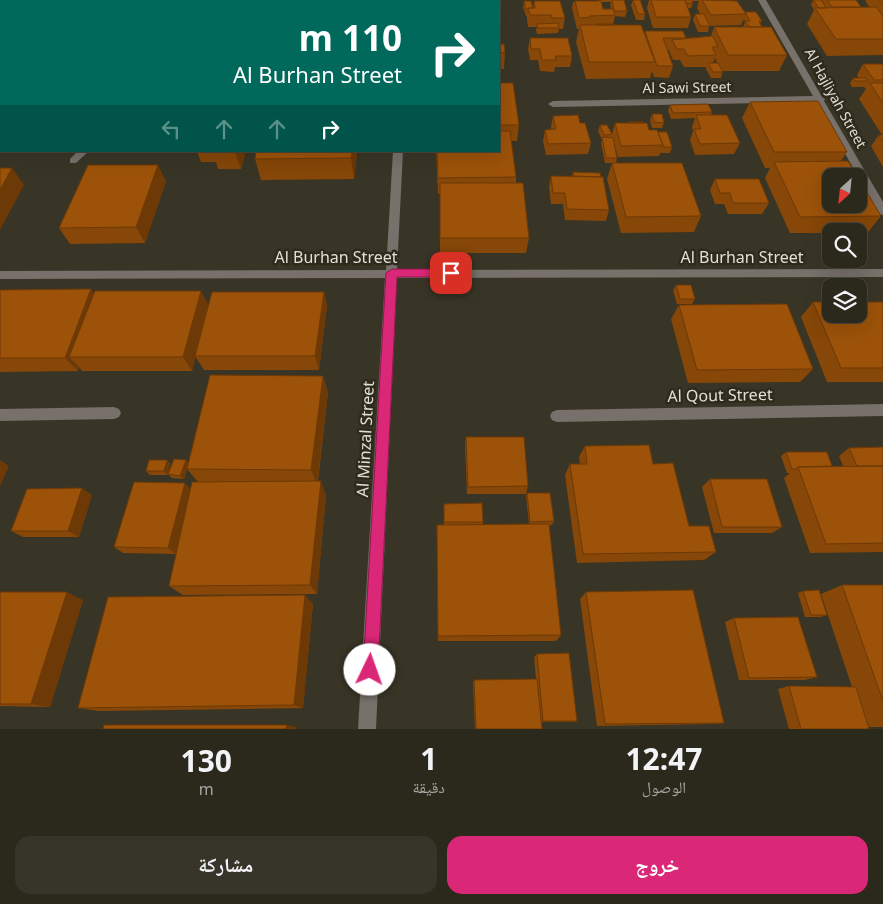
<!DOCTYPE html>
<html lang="ar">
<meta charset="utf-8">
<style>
:root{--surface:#2b281c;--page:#373429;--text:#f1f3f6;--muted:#a6a6a3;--line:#47443b;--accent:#db2777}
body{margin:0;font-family:"Noto Sans","Noto Naskh Arabic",sans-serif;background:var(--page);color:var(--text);direction:rtl;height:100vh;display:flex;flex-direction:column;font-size:19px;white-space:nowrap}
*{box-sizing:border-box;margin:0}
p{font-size:16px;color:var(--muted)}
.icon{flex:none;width:28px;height:28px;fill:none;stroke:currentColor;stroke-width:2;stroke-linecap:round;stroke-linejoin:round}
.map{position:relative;height:729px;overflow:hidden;direction:ltr}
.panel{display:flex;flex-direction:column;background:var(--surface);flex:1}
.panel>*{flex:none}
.top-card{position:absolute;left:0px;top:0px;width:500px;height:152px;box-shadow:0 5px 20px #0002,0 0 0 1px var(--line);direction:rtl;background:#00695c;color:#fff;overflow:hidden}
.needle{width:32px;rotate:207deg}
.tools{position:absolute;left:822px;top:168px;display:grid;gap:10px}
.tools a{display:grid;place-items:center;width:45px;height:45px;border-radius:10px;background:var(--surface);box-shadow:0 5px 20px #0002,0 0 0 1px var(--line);font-size:25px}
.pin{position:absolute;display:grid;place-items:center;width:42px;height:42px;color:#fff;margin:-21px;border-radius:10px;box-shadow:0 2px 8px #0006}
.me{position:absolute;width:55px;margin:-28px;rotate:3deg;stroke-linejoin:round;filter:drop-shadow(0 0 4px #0008)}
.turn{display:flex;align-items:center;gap:18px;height:105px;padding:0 15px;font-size:22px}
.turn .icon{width:65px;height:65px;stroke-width:2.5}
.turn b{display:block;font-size:35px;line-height:42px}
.lanes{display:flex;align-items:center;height:48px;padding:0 15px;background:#0003;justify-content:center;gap:25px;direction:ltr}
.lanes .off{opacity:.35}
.eta{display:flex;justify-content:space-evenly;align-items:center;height:85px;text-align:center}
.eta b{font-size:30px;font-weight:700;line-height:35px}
.action{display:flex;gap:10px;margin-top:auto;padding:10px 15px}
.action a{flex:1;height:58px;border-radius:15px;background:var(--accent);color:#fff;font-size:20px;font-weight:700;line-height:58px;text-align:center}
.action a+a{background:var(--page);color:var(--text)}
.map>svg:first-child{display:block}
</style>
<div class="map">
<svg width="883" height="729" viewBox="0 0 883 729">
<rect width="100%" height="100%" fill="#393526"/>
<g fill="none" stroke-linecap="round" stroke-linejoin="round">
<path fill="#77706b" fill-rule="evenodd" d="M403 0H411V1H403Z
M758 0H766L822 97 825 99 824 101 883 202V215L879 214 816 102 553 107 548 104 553 101 813 96Z
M78 151H89L76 163H70V159Z
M393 151H403L397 270 883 269V277L397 278 376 729H358L385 278 0 279V271L386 270Z
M883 404V416L557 422 552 420 550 416 552 412 557 410Z
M114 407 119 409 121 413 119 417 114 419 0 421V409Z"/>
</g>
<path fill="#864708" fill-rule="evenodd" d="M598 0H624L627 11 625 17 615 16 613 24V25L644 35 645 31 686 38 711 36 714 27H743L745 22 744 19 741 25 709 26 708 32H698L693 20 695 14H700L697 8 699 1H693V3L691 8H688L691 17 688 28H653L647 8 649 0H731L745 13 762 21 760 23 762 27 787 55 779 71H723L721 78H711L706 69V67H684L680 60H673L669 51V50H667L673 66 669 78 654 77 652 71 650 78 586 79 576 42 579 29H577L572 8 573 2 598 1ZM601 2H611L610 4 611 9H603ZM715 58 717 63H713Z
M633 0H640L645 14 644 20H636L631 5Z
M813 0H856L861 7V8H870L865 1 866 0H883V55L827 56 807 24 814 10 811 5Z
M524 1 533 8 534 1 565 18 563 29H559L558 33 537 34 536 30 537 27H528L527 19V16H526L523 7Z
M530 38 572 56 570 67H555L554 72 540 71 538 60H530L528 49Z
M499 44 505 52 504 69H499Z
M863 64H883V167L871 146 879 135H882L859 99 866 89 864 87H852L850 83 853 78H858L857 75Z
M499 83 519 125 517 141H511L516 177V183L529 238 526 253H440V194H438L436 151H499Z
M750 102 847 152 841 161 881 216 868 232H859V231H831V233H790L765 178 770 168H765L742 118Z
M670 105 712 112 711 115 740 143 734 154 695 155 690 140 693 131 692 127 695 118 671 119 668 111Z
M652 114 664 123 662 128H652L650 120Z
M553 116 580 123 591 143 588 154 546 155 543 141 545 130H551V127Z
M628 122 649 130 658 132 672 147 670 153H660L659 156 618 157 614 143 617 158 616 163 701 216 694 232 621 233 607 179 612 163H605L601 143 602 140 598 131 600 125 612 134 615 123H628Z
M197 151H246L241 169H218L216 162H201Z
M357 151 354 179 261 180 255 159Z
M573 172 609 210 606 221 565 220 563 204H551L549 187 551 176H572Z
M715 179 769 203 762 214H728L724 204H715L710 190Z
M166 181 145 243 70 244 59 228Z
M676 285 695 299 692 304H677L673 291Z
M0 290 95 293 208 306 324 292 327 306 319 370H204L195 356 192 371H82L79 367 78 371 0 372Z
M813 302H883V382H827L801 317Z
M679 305 813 369 800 382 688 383 671 319Z
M323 376 328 393 318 481 326 495 317 594 183 595 169 586 176 554 123 553 114 547 190 489 198 482 187 469 184 479 172 478 168 474 186 460 188 463Z
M466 437 528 486 526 494H467L465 445Z
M585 446 653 464 689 526 716 552 704 560 577 563 565 475 570 464H580L579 457Z
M883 447V552L810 553 784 478 790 473H787L781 456 786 452 832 466H843L839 456 849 448Z
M167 460 170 464 168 475H150L146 471Z
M710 479 782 527 772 533H714L702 487Z
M527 493 554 521 552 525H549L561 635 556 641H438L437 525H444V504L483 522V525L529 524 526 496Z
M92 495 79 537H23L11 531Z
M842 585H883V727H869V729H789L778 689 789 686 852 687 821 594Z
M803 591 827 615 821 617H805L798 593Z
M0 592 83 600 50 707 0 706Z
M586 592 724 723 711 724 597 726 580 599Z
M313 604 303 708 99 711 78 708Z
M734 618 817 677 805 680H739L725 622Z
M537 654 577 721 573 722H541L542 729H475L473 683 474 680 536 679 534 657Z"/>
<path fill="#6d3906" d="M236 151H246L241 169 235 152Z
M352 151H357L354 179 351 158Z
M158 165 166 181 145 243 136 227Z
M12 168 24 185 0 230V190Z
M91 289 102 304 69 357 79 367 78 371 65 358Z
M201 291 209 306 192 371 183 357Z
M324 292 327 306 319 370 315 356Z
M323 376 328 393 317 484 311 470Z
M0 460 9 466 0 486Z
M167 460 170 464 168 475 164 471Z
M186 460 189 464 184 479 180 476Z
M321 481 326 495 317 594 310 585Z
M185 483 191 490 176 554 168 548Z
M82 488 92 495 79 537 68 531Z
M67 592 83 600 50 707 31 704Z
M305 595 313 604 303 708 294 705Z
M287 725 296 727V729H286Z"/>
<path fill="#9c5209" stroke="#6d3906" d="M295 0H368L367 1H294Z
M427 0H439V1H427Z
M453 0H481V1H453Z
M612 0H624L627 11H614Z
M633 0H640L645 14H638Z
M651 0H685L691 17H656Z
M685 0H692L693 3H686Z
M702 0 737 1 746 14 711 15Z
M813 0H821L826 8H819Z
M827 0H856L861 7H832Z
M879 0H883V5Z
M524 1H531L533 8H528V10H526Z
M534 1H560L565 18H552L551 15H530L528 8H535Z
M575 1H601L603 9H613L615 15 590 16 591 17 579 18Z
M876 7 883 16V39H836L815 8Z
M745 12H756L762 21H759L762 27H749L745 21H750Z
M695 14H704L710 26H700Z
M558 23 559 28H538L537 24Z
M596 24H613V25H596Z
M580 25H641L655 62H589Z
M714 27H771L787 55H728Z
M645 31H683L686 38H663L673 66H657Z
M713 36 718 47H712L716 55 688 56 684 49H677L672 40Z
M530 38H568L572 56H555L556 60H542L540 49H531Z
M499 44H504L505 52 499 53Z
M708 63H718L723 72H713Z
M863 64H883V80H874Z
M853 78H865L868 81H855Z
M499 83H513L519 125H499Z
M870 83H883V103Z
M818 101 847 152H774L750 102Z
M708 104 712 112 673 113 670 105Z
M652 114H662L664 123 654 122Z
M578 115 580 123H585L591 143 548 144 545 130 556 129 553 116Z
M696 115H727L740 143 700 144 694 129H701Z
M628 122H643L644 123H628Z
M615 123H647L649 130H657L663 145 621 146Z
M600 125H607L612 134 604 135Z
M499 131H510L516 177 438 178 437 151H499Z
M658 132H667L672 147H662L663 145Z
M879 135H883V142Z
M602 137 613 138 617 158H606Z
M212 151H236L235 152H212Z
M256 151H352L351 158 255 159Z
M848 161 857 176H831V204H859V179L881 216 800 217 774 162Z
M612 163H682L701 216 626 217Z
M88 165H158L136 227 59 228Z
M0 168H12L0 190Z
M573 172 600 173 601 177 574 176Z
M551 176 603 177 609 210 567 209 565 193H553Z
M715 179H759L769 203H733L730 193H720Z
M440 183H523L529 238H440Z
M676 285H691L695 299H680Z
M91 289 65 358H0V290Z
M95 291H201L183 357H69Z
M212 292H324L315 356H195Z
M813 302H831V314H859V302H883V368H841Z
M787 304 813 369 697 370 679 305Z
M210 375 323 376 311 470 187 469Z
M466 437H524L528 486 468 487Z
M649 445 653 464 673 463 689 526H709L716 552 583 554 570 464H587L585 446Z
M883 447V466H857L849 448Z
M786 452H827L832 466 798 467 795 469H792Z
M174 459 186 460 180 476 168 474Z
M149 460H167L164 471H146Z
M883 466V543L826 544 798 467Z
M710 479H767L782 527H722Z
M321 481 310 585 169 586 192 482Z
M134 482 185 483 168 548 114 547Z
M82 488 68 531H11L27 489Z
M527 493H550L554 521 530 522Z
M482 503 483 522H444V504Z
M549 524 561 635 438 636 437 525Z
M842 585H883V701Z
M693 590 724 723 605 724 586 592Z
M819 590 827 615H811L803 591Z
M0 592H67L31 704H0Z
M305 595 294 705 78 708 108 597Z
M798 617 817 677 749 678 734 618Z
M569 653 577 721H543L537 654Z
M537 679 542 729H476L474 680Z
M789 686 856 687 869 729H801Z
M104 725H287L286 729H103Z"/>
<path fill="#db2777" stroke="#8e194d" d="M392 269H451L456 273 451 277H397L378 670 376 675 370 677 365 675 363 670 386 273Z"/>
<g text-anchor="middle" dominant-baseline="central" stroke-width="5" stroke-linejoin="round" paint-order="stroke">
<g font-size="14" fill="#e1dfd6" stroke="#2e2b1c">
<text transform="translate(687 87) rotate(-1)">Al Sawi Street</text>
<text transform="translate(836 98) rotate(61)">Al Hajliyah Street</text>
</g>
<g font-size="16" fill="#e1dfd6" stroke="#2e2b1c">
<text x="336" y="257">Al Burhan Street</text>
<text x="742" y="257">Al Burhan Street</text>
<text transform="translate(720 395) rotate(-1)">Al Qout Street</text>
<text transform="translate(365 439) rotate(-87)">Al Minzal Street</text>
</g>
</g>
</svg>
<div class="tools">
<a><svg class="needle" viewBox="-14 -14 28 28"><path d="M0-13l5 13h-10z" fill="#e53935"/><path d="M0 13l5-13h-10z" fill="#a6a6a3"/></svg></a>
<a><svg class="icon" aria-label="search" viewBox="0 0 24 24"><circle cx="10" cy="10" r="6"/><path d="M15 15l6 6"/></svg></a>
<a><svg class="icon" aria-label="layers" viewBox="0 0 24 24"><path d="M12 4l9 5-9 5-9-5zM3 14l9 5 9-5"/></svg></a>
</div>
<div class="pin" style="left:451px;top:273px;background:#d93025"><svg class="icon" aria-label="arrive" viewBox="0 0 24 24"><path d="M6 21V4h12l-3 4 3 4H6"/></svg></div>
<svg class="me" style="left:370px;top:670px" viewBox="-20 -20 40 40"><circle r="19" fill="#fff"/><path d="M0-13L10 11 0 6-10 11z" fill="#db2777"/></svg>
<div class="top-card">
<div class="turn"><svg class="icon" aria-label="right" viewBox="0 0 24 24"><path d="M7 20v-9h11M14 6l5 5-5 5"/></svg><div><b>110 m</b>Al Burhan Street</div></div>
<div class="lanes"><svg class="icon off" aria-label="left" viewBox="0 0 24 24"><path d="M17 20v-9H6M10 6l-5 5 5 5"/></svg><svg class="icon off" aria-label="ahead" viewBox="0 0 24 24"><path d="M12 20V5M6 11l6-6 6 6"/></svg><svg class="icon off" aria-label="ahead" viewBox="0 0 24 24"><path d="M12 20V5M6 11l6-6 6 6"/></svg><svg class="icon" aria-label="right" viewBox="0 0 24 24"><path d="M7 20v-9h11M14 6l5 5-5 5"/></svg></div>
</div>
</div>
<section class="panel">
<div class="eta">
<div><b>12:47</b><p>الوصول</p></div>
<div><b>1</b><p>دقيقة</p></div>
<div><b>130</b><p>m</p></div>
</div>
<div class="action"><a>خروج</a><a>مشاركة</a></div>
</section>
